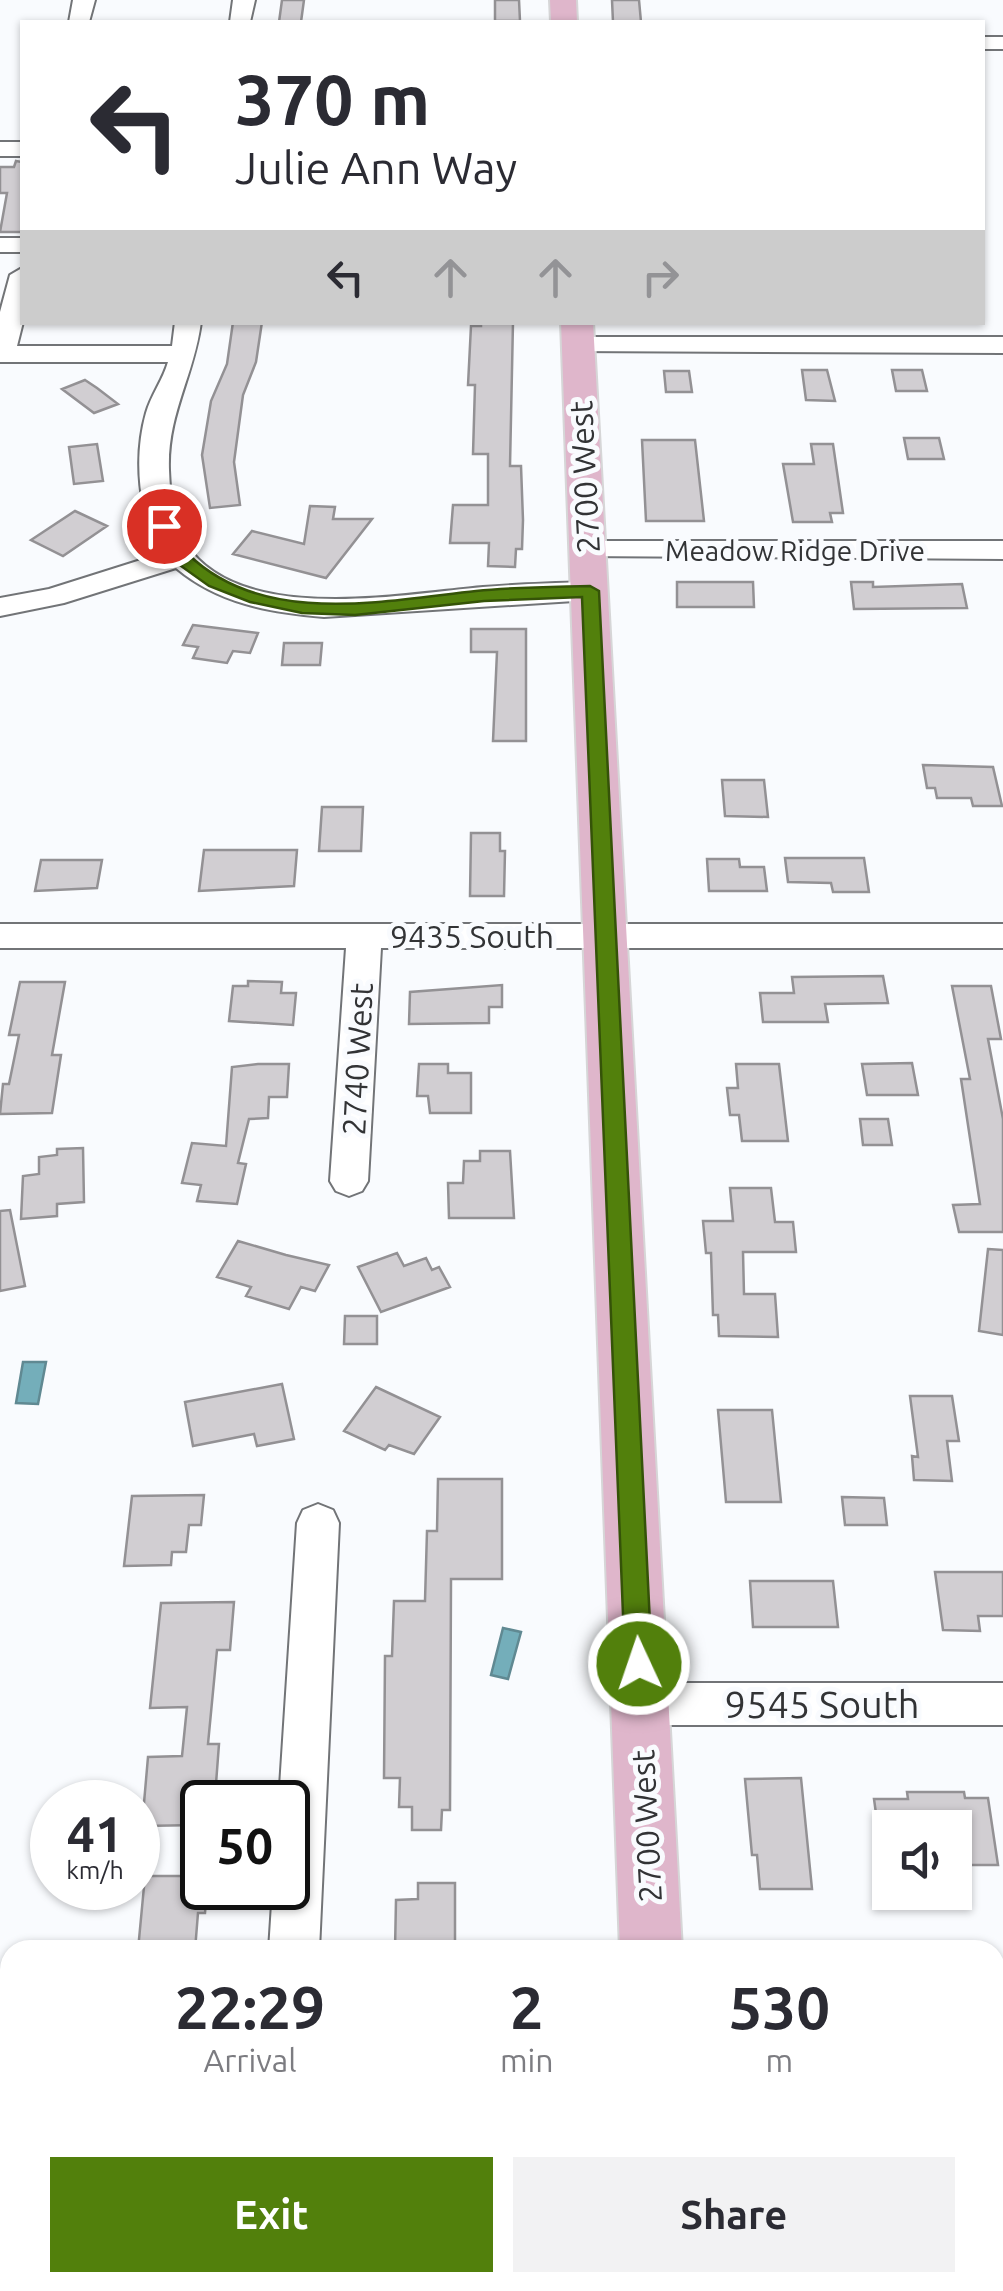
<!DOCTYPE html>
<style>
:root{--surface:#fff;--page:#f2f2f3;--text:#2b2b33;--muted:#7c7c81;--accent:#52800c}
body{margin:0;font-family:Ubuntu,sans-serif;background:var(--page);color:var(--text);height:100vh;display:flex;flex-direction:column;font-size:38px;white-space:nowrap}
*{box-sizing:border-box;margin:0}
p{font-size:32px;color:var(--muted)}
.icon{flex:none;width:55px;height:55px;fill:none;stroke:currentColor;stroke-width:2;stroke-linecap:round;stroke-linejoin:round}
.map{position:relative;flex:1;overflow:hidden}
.sheet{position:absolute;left:0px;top:1940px;width:1005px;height:352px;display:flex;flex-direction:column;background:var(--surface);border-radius:30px 30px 0 0;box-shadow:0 2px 8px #0004}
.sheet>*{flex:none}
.hud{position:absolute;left:20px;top:20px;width:965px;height:305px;border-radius:0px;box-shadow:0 2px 8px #0004;background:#fff;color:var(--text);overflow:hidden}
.tools{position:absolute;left:872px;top:1810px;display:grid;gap:20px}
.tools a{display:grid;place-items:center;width:100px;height:100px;border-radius:0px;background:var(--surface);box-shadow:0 2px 8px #0004;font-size:50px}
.speed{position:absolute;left:30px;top:1780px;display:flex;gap:20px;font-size:50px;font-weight:700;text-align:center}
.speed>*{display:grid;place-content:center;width:130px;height:130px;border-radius:50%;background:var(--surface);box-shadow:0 2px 8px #0004;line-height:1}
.speed small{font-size:25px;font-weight:400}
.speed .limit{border:5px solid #111;border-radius:15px;background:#fff;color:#111}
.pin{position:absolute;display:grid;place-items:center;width:85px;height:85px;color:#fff;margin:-42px;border:5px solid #fff;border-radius:50%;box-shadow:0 2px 10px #0007}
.me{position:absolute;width:110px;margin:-55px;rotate:357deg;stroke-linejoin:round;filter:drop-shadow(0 0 8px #0008)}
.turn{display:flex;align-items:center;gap:35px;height:210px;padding:0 50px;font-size:45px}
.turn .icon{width:130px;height:130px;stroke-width:2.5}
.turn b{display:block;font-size:70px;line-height:85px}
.lanes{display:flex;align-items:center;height:95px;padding:0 50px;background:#0003;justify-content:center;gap:50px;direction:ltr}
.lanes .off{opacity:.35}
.eta{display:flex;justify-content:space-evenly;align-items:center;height:170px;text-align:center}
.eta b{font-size:60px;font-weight:700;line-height:70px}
.cta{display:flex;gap:20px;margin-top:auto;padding:20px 50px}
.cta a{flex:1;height:115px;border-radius:0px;background:var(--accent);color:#fff;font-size:40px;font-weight:700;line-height:115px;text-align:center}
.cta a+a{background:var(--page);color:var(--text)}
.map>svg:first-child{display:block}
</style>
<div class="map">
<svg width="1003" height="2291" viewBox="0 0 1003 2291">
<rect width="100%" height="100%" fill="#f9fbfe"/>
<path fill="#74aeba" stroke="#608992" stroke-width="2.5" d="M23 1362H46L38 1404 16 1403Z
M503 1628 521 1632 508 1679 491 1675Z"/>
<path fill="#d1ced2" stroke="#939194" stroke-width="2.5" d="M282 0H304L301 22H279Z
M495 0H519L520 21H495Z
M612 0H639L641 22H613Z
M16 161 22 162V232H0L7 193H0V167H14Z
M233 322H262L256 362 243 395 234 462 240 505 210 508 202 455 211 401 227 364Z
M481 322H513L510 466H521L523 520 522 549H516L515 567 488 566 489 543H450L453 505H488V454H473L475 385H468L471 326H481Z
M802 370H827L835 401 806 400Z
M892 370H922L927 391H896Z
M664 371H689L692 392H666Z
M85 380 97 388 118 404 94 413 62 389Z
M904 438H939L944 459H908Z
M642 440H695L704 521H646Z
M97 444 103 481 74 484 69 447Z
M811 444H833L843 513H830L832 522H793L783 464H814Z
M310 506 335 507 333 519H372L326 578 233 554 252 531 304 544Z
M75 511 107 526 63 556 31 540Z
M677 582H753L754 607H677Z
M851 582H873V587L962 584 967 608 854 609Z
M193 625 258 633 250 653 233 651 227 663 193 658 198 647 183 645Z
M471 629H526V741H493L497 652H471Z
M284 643H322L320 665H282Z
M923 765 993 767 1002 806H973L971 798H937L935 788H927Z
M722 780H764L768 817 725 816Z
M322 807H363L361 851H319Z
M471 833H500V851H505L504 896H470Z
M204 850H297L294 886 199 891Z
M785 858H864L869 892H833L831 883 788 882Z
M707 859H739L740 867H764L767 891H709Z
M41 860H102L97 888 35 891Z
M883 976 888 1003 825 1004 828 1022H763L760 993H794L792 977Z
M248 981 282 982 281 993H296L293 1025 229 1021 233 986H248Z
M20 982H65L52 1055H61L52 1113 0 1114 3 1084H9L19 1035H9Z
M502 985V1007H489V1023L409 1024 410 992Z
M952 986H991L1001 1039H988L1003 1119V1232H959L953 1205 980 1204 961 1079H970Z
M912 1063 918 1095H867L862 1064Z
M258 1064H289L287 1097H269L268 1118 249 1119 238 1163 246 1164 237 1204 197 1201 201 1185 182 1183 192 1143 226 1146 232 1067Z
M419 1064H448V1073H471V1113H430L428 1096H417Z
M736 1064H779L788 1141H742L739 1115H730L727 1088H738Z
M860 1119H888L892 1145H863Z
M83 1148 84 1202 57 1204V1216L21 1219 23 1176 39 1174V1157L57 1155V1149Z
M480 1151H510L514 1218H449L448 1183H463L464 1161H480Z
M730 1188H771L775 1222H793L796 1252H743L744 1294H775L778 1337 719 1336 718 1315H713L711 1253H706L703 1221H733Z
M10 1210 25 1286 0 1291V1211Z
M238 1241 286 1255 329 1265 315 1291 301 1287 289 1309 246 1296 251 1287 217 1277Z
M988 1249 1003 1250V1335L979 1331Z
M397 1253 404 1266 426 1258 432 1270 439 1267 450 1287 381 1312 358 1267Z
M345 1316H377V1344H344Z
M282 1384 294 1439 257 1446 254 1434 193 1446 185 1402Z
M376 1387 440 1417 414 1454 389 1445 385 1450 344 1431Z
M910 1396H952L959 1441H947L952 1481 914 1480 912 1456 918 1457Z
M718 1410H772L781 1502H726Z
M438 1479H502V1579H451L450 1810H442L441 1830H412V1807H399L400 1778H384L385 1656H392L394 1601H425L427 1531H437Z
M204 1495 201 1525H189L186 1552H172L171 1565 124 1566 132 1496Z
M842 1497 884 1498 887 1525H845Z
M935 1572H1003V1616H978L980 1631 943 1630Z
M750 1581H833L838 1627H753Z
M234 1602 230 1650H217L208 1744H219L215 1797H200L198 1825 142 1826 148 1757 182 1756 187 1707 150 1708 161 1603Z
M801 1778 812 1889H760L757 1855H752L745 1779Z
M907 1792H964L965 1798H988L998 1865H971L968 1846H955V1828H878L874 1799H908Z
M145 1876H202V1888H207L205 1913H198L195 1950H138Z
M418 1883H455V1950H395L396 1900 418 1899Z"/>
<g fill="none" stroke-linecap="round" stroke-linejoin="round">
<g stroke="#727477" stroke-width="4">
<path id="minor" d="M73 0H95L89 22H69Z
M233 0H255L250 22H230Z
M982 37H1003V49H982Z
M0 142H22V156H0Z
M0 238H22V252H0Z
M22 268 23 322 17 346H172L175 322H201C194 376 167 414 169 470 170 494 172 523 186 544 240 626 402 594 483 587 519 584 554 583 590 582L600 585 605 591 600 597 590 600 324 617C269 612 219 604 176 568L64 603 0 616V598L49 589 163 553C137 516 134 455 146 413 151 395 163 380 168 362H0V312L10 275Z
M578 337H1003V353L569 351 565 345 569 339Z
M588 541H1003V559L578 556 574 550 578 544Z
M0 924H1003V948H381L368 1181 362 1191 349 1196 336 1191 330 1181 346 948H0Z
M318 1504 333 1510 339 1523 319 1950H269L273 1888H288V1802H279L297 1523 303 1510Z
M640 1683H1003V1725H640L624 1719 617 1704 624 1689Z
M0 2202H10V2256H0Z
M995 2218H1003V2272H995Z"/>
</g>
<g stroke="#d6d6d7" stroke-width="4">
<path id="major" d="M550 0H576L577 22H551Z
M561 322H593L682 1950H620Z
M631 2282H699V2291H631Z"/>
</g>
<use href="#minor" fill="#fff" fill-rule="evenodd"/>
<use href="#major" fill="#dfb6cb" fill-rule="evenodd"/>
</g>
<path fill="#52800c" stroke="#355308" stroke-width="2.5" d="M164 521 170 523C176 533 181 547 189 555 264 627 384 601 476 591 514 587 552 587 590 586L599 591 652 1664 648 1673 639 1677 629 1673 625 1664 582 597 484 601 355 615 302 613 250 602 209 586 174 561 155 526Z"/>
<g text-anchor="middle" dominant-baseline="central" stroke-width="10" stroke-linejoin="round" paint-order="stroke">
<g font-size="28" fill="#323335" stroke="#f9fbfe">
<text x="795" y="550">Meadow Ridge Drive</text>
</g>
<g font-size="32" fill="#323335" stroke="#f9fbfe">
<text transform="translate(584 477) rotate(-93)">2700 West</text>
<text x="472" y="936">9435 South</text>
<text transform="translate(357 1059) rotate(-87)">2740 West</text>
<text transform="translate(646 1826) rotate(-93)">2700 West</text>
</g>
<g font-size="38" fill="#323335" stroke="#f9fbfe">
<text x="822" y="1704">9545 South</text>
</g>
</g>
</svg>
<div class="tools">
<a><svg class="icon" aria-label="sound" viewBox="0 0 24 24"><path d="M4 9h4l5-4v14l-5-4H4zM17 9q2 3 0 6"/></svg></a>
</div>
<div class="speed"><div>41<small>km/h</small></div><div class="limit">50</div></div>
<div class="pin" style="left:164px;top:526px;background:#d93025"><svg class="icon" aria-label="arrive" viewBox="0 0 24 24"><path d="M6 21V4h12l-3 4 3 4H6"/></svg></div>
<svg class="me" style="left:639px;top:1664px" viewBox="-20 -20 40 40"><circle r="17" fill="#52800c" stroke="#fff" stroke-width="3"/><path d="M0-11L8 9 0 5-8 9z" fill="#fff"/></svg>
<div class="hud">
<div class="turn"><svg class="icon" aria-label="left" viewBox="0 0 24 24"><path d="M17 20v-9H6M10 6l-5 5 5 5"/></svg><div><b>370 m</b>Julie Ann Way</div></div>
<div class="lanes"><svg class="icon" aria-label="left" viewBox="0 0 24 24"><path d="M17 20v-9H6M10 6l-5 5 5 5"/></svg><svg class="icon off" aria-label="ahead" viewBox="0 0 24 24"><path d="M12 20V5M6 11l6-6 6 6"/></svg><svg class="icon off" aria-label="ahead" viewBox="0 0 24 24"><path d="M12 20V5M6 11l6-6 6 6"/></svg><svg class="icon off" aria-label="right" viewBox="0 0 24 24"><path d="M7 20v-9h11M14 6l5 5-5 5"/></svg></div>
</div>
<section class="sheet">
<div class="eta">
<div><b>22:29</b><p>Arrival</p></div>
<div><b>2</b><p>min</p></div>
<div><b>530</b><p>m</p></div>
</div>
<div class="cta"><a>Exit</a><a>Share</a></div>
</section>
</div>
